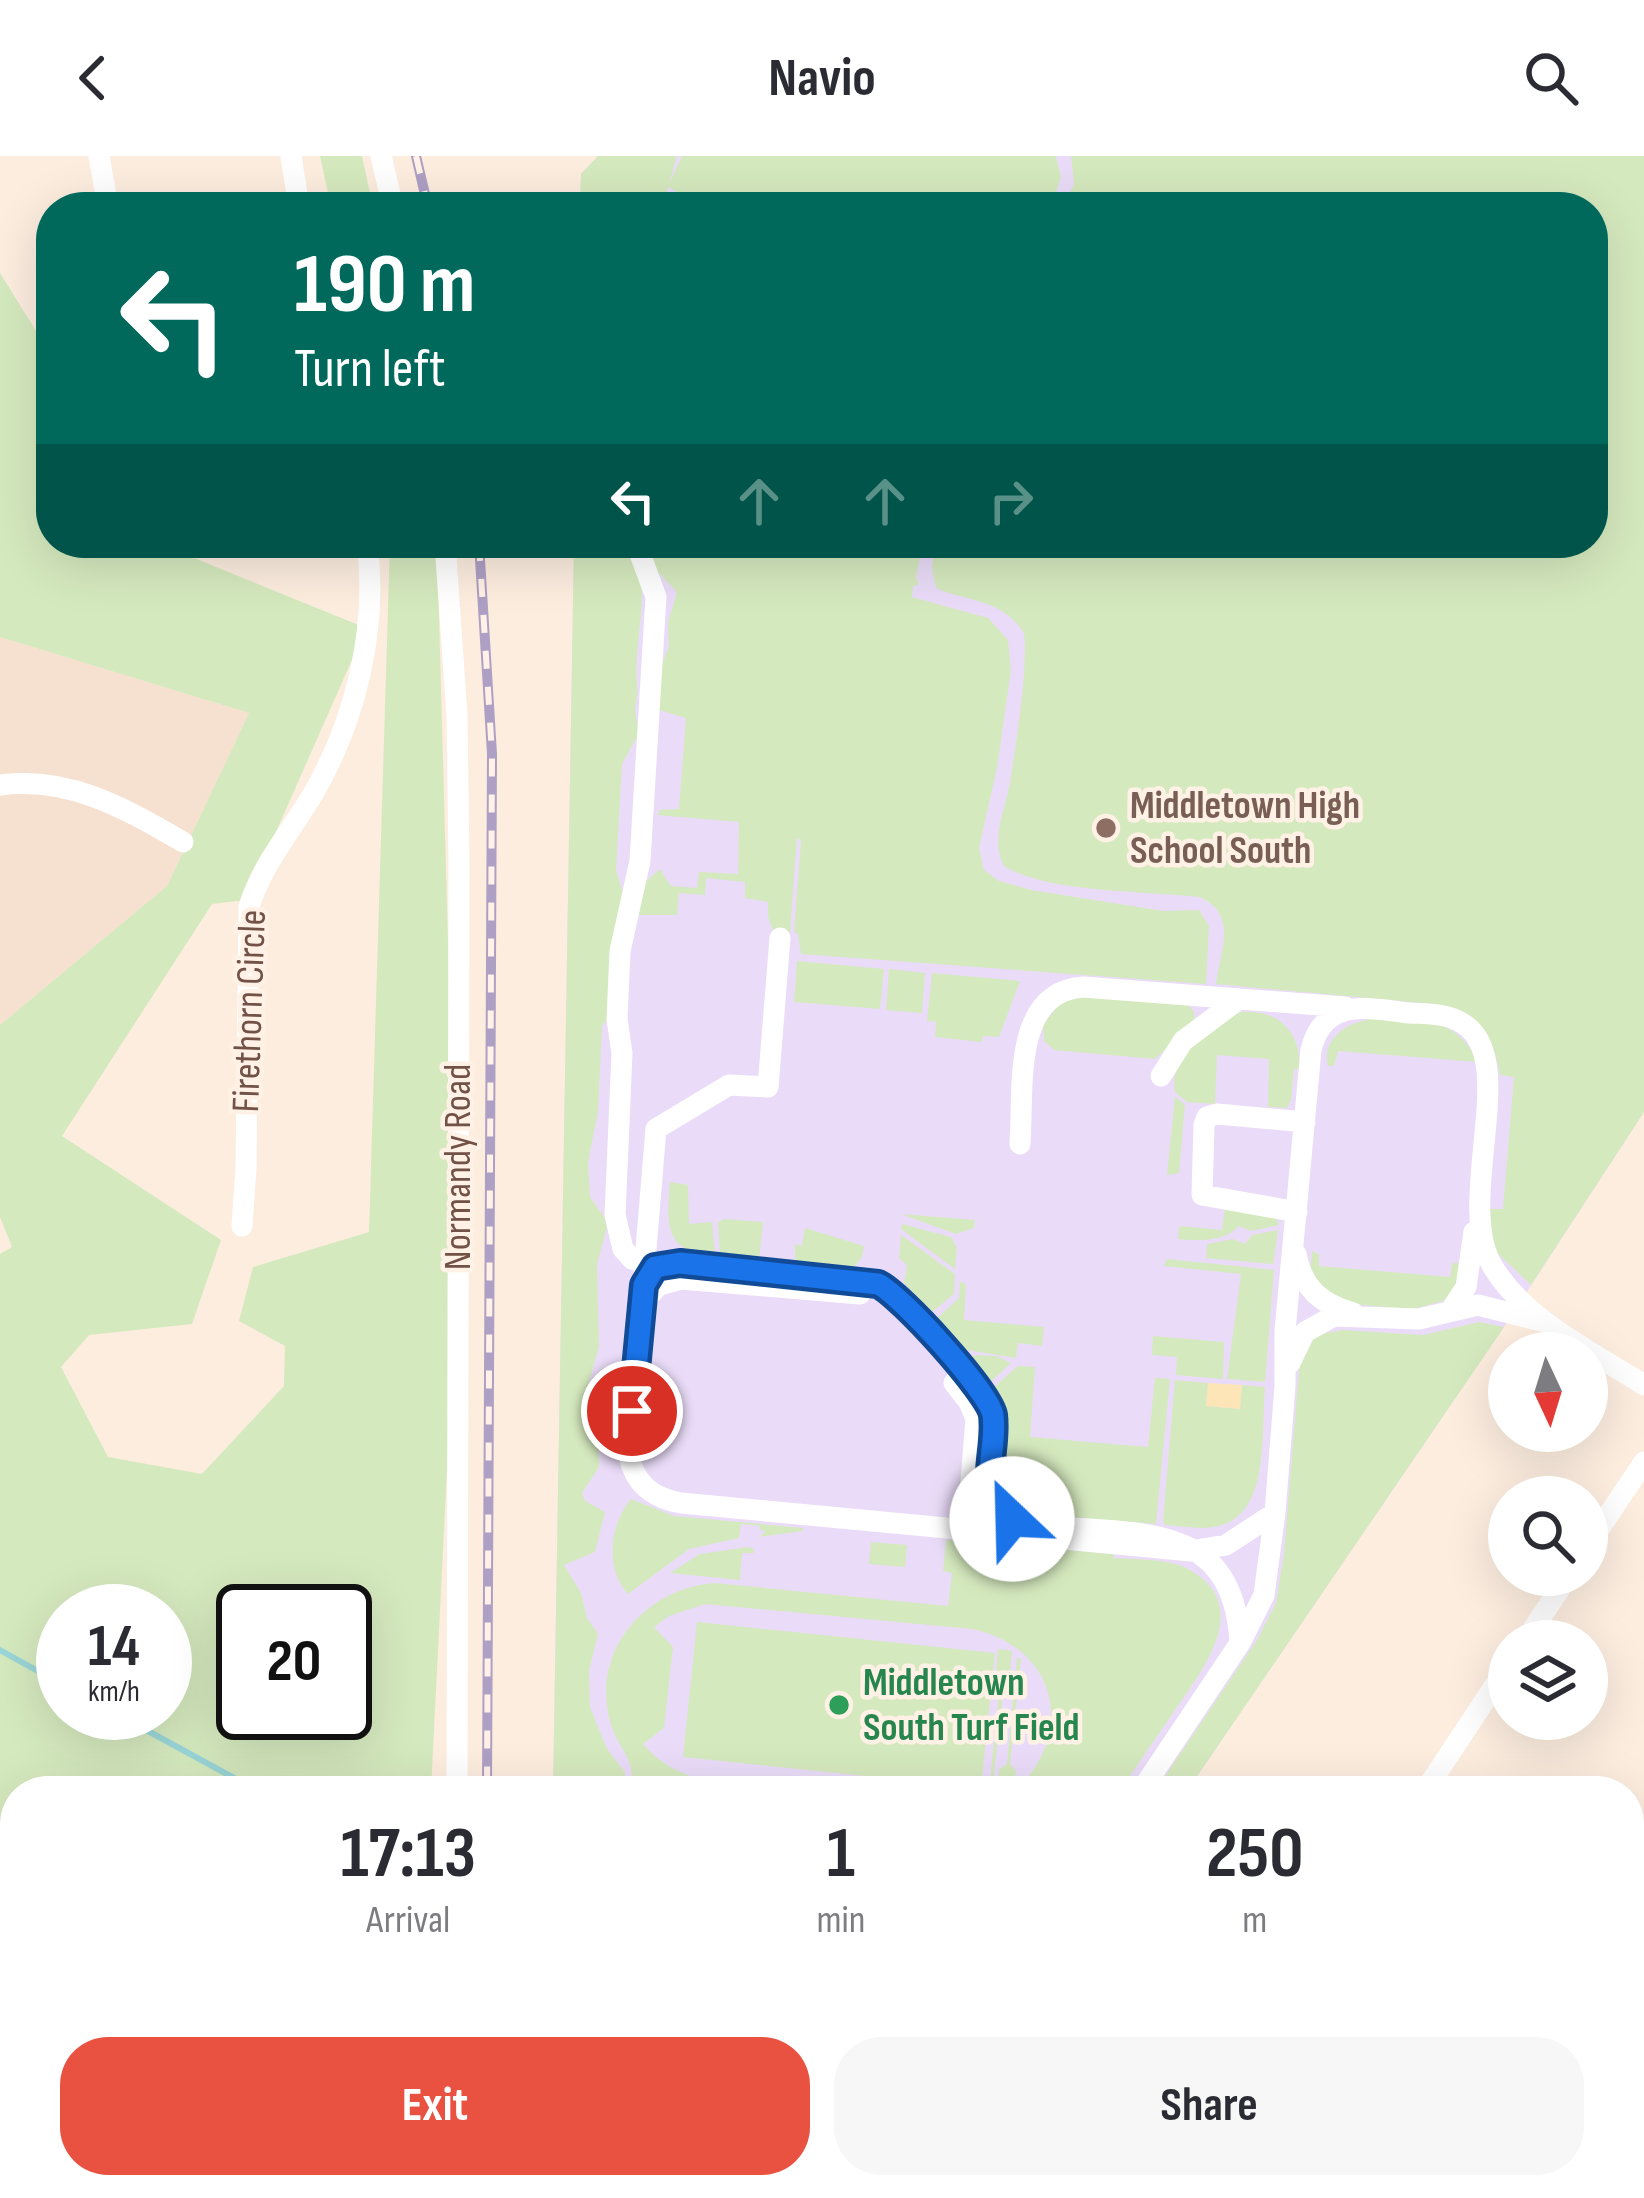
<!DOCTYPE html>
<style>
:root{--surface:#fff;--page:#f7f7f7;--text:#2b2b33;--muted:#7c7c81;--accent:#e95141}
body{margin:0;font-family:"Sofia Sans Condensed",sans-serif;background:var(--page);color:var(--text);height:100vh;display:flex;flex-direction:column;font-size:45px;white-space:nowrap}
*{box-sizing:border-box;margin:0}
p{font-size:39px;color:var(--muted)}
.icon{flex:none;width:66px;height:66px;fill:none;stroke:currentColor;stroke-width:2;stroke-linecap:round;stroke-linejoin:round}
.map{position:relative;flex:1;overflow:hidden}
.panel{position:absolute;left:0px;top:1620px;width:1644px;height:423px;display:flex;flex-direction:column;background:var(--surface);border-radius:48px 48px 0 0;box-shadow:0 12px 48px #0002}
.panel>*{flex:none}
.top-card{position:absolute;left:36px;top:36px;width:1572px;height:366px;border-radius:48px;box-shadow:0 12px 48px #0002;background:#00695c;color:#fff;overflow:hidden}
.needle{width:78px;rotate:176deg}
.tools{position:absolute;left:1488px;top:1176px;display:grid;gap:24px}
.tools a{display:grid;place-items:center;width:120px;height:120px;border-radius:50%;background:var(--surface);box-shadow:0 12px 48px #0002;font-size:60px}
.speed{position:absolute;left:36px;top:1428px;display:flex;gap:24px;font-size:60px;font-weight:700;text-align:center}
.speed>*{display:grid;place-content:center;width:156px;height:156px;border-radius:50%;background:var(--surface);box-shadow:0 12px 48px #0002;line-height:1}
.speed small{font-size:30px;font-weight:400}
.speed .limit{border:6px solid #111;border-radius:18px;background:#fff;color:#111}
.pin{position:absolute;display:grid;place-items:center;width:102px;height:102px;color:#fff;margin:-51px;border:6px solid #fff;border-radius:50%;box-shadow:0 3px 12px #0007}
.me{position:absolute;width:132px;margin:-66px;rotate:336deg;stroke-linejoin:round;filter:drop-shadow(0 0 9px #0008)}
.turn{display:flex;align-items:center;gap:42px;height:252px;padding:0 60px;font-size:54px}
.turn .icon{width:156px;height:156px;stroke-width:2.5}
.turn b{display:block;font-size:84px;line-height:102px}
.lanes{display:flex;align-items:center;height:114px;padding:0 60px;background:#0003;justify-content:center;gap:60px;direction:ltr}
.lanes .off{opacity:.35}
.eta{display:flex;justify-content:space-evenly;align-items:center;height:204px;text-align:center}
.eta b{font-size:72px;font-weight:700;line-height:84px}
.cta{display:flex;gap:24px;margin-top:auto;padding:24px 60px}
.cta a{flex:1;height:138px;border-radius:48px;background:var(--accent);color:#fff;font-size:48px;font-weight:700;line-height:138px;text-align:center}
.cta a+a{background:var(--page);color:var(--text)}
header{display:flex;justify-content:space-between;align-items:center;height:156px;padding:0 60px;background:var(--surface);font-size:54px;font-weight:700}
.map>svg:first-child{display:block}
</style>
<header><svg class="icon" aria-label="back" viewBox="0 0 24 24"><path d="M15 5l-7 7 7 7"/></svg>Navio<svg class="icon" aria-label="search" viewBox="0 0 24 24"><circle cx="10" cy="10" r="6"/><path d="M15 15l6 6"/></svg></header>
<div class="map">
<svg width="1644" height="2042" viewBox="0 0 1644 2042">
<rect width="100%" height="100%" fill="#fceddf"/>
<path fill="#f6e0d0" d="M0 481 249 557 167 730 0 869Z
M15 1886V2028H273L281 2042H0V1891Z"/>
<path fill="#eadcf8" d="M598 0H1644V956L1504 1171 1187 1635H553L574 387H1593V51H580L581 18Z"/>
<path fill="#d5e9be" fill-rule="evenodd" d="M320 0H362L373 51H331Z
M598 0H677L669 28 682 0H1056L1061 21 1051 51H705L668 31 667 36 695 51H580L581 18Z
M1071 0H1644V956L1531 1129 1491 1091 1489 1053H1503L1514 921 1500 919C1493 876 1475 859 1434 848L1216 828C1221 794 1238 757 1199 741 1148 735 1046 737 1004 710 990 684 1005 654 1010 627 1016 586 1028 517 1024 477 1001 442 970 447 936 432L932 411 936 387H1593V51H1064L1074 28Z
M0 117 51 199V387H180L189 400 366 472 246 744 212 748 62 980 221 1084 192 1168 89 1179 61 1211 108 1301 202 1318 284 1230 285 1190 239 1165 253 1111 369 1076 390 387H437L457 1112 431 1635H15V1886L0 1891V1822L4 1816 0 1813V1098L12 1091 0 1061V869L167 730 249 557 0 481ZM63 1455H165V1557H63ZM243 1455H345V1557H243Z
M574 387H630C654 434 633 479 637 528 639 549 630 549 640 575L622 608 616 714 624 740 611 859 602 870 598 956 588 1006 590 1041 605 1062 607 1071 597 1108 599 1191 584 1243 598 1276 599 1311 582 1337 585 1345 605 1356 595 1396 564 1409 581 1437 587 1462 598 1478 589 1515 590 1551 607 1593 625 1616 623 1635H553Z
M642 387H923L916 421 919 429 913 430 912 441 988 462 1008 484 1011 514 997 612 979 692 984 714 999 725 1031 734 1163 755 1199 754 1209 770 1206 828 801 798 798 778 794 776 801 684 797 682 790 776 773 775 768 761V746L745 742V726L706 722 705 739 679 737 677 759H636L645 726 660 713 671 730 697 732 699 716 738 718 739 666 657 659 660 654 679 653 686 562 659 554V515L669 491 668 466 677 436 655 413Z
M797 805 884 813 880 853 794 846Z
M889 813 925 817 922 857 886 854Z
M932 817 1020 825 999 881 983 880 982 886 935 881 936 866 927 865Z
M1083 840 1187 848 1194 856 1195 865 1155 903 1054 894 1044 885 1043 869 1061 846Z
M1241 856C1278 853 1302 876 1299 913H1294L1291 944 1287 952 1268 951 1269 903 1217 899 1215 948 1187 946 1175 936C1167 903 1211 868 1241 856Z
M1372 863C1421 867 1454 857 1478 906L1338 895 1334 910H1328C1321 883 1347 866 1372 863Z
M1175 940 1185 949 1179 1017 1167 1019Z
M670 1026 688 1029 689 1068 712 1066 715 1099C663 1097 667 1068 670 1026Z
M1225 1051 1274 1058 1279 1069 1251 1075 1239 1070C1224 1086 1199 1085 1178 1083L1179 1070 1222 1074Z
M901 1058 975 1064 974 1072 956 1078Z
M724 1063 763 1066 759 1103 720 1100 718 1066Z
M902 1068 951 1081 957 1092 955 1113 901 1073Z
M805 1072 864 1090 862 1101 853 1112 795 1106V1088L802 1090Z
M1278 1074 1273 1108 1206 1102 1207 1088 1233 1083 1245 1088 1252 1079Z
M901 1079 955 1118 954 1138 932 1156 904 1127 907 1109 899 1102Z
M1312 1095 1319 1098V1110L1450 1121 1452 1108 1457 1106 1462 1115 1454 1135 1443 1145 1413 1153 1348 1148 1330 1141 1310 1116Z
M1167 1103 1274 1114 1265 1226 1227 1223 1241 1118 1164 1110Z
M960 1125 966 1129 964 1164 1044 1171 1042 1190 1018 1187 1016 1202 961 1193 936 1163 959 1142Z
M1479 1166 1504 1171 1187 1635H1155L1257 1484 1276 1447 1284 1398 1299 1214 1304 1194 1314 1179 1343 1174 1423 1179Z
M1153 1180 1224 1186 1223 1223 1176 1219 1177 1201 1152 1199Z
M975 1199 996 1200 1011 1207 989 1227 968 1203Z
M1018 1210 1035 1211 1030 1281 1148 1291 1155 1222 1170 1223 1156 1368 1032 1358 1014 1350 1001 1329 1005 1257 993 1232Z
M1175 1224 1208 1227 1206 1250 1239 1253 1242 1229 1265 1231C1261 1271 1271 1354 1222 1369 1204 1375 1184 1370 1165 1369L1163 1365Z
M631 1343 674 1360 803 1372V1375L759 1381 766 1375 760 1374V1370L741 1368 739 1382 689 1393 628 1438C605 1413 609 1369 631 1343Z
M946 1384 1113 1398 1114 1402C1137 1404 1167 1402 1188 1413 1256 1449 1201 1516 1173 1557 1155 1583 1137 1609 1120 1635H1015C1077 1577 1057 1491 972 1473L705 1448 669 1460 654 1471 673 1491 664 1572 643 1588C682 1634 743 1629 799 1635H631C636 1598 619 1598 610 1565 591 1494 646 1432 715 1427L948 1450 952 1417 943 1415Z
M871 1386 907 1389 905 1411 869 1408Z
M748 1391 754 1393V1397H742L740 1424 670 1417 700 1398Z
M697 1466 995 1497 981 1632 683 1601Z
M998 1493 1012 1495 1009 1527H1004L992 1635H989L1000 1527 995 1525Z
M1017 1502H1021L1010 1608 1016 1615 1014 1630 998 1629 999 1613 1007 1608Z
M273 2028H430V2042H281Z"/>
<path fill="#fde5b8" d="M1208 1227 1242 1229 1240 1253 1206 1250Z"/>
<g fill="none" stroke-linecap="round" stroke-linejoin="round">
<path stroke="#9ad5d7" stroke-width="6" d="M0 1494 63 1529
M115 1557 258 1635"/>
<path stroke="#fff" stroke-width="21" d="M99 0 108 51
M291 0 299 51
M381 0 393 51
M445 387 457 560 459 706 457 1635
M636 387 656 441 640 705 620 795 617 863 622 897 615 1059 623 1093 632 1103 645 1107
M0 629C70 620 124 652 183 686
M1161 920 1183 885 1239 843
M1020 988C1024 935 1011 836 1083 831L1345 851
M1297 1056 1202 1039 1204 969 1207 961 1217 958 1305 966
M242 1070 246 1012 249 751C261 710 291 675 313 638 356 564 378 472 367 387
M1296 1098C1302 1131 1320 1148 1353 1157
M644 1117 656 973 729 929 768 931 780 782
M643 1146 659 1129 681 1123 860 1138
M1451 1154 1466 1131 1474 1076
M1290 1207 1305 1176 1334 1160 1419 1163 1478 1149 1537 1164
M954 1227 969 1246 976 1263 967 1374
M1587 1391 1644 1306
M1525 1485 1569 1419
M1240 1487C1234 1370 1148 1378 1057 1371 1034 1369 1013 1369 998 1350 976 1321 999 1283 990 1251L895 1137 877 1128 851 1123 680 1107 660 1109 645 1123 629 1300C635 1329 653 1342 681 1347L1191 1395 1226 1389 1275 1357
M1141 1635 1240 1487 1264 1439 1275 1357 1285 1230V1175L1311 894C1316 872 1330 855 1354 853 1371 851 1391 855 1409 857 1427 858 1446 857 1462 867 1522 902 1453 1046 1493 1111 1525 1164 1594 1197 1644 1229
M1425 1635 1509 1508
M456 2028V2042
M1520 2028 1534 2042
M828 2042 854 2028"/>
<g stroke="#ae9fc4" stroke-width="10">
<path id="rail" d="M416 0 428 51
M479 387 492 598 487 1635
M487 2028V2042"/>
</g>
<use href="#rail" stroke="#fff1e5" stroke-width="6" stroke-dasharray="18" stroke-linecap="butt"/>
</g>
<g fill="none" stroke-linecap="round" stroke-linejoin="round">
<g stroke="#114b97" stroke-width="30">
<path id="route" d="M632 1255 644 1129 655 1111 680 1107 878 1128C900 1138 989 1236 993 1259 998 1299 974 1333 1012 1363"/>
</g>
<use href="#route" stroke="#1a73e8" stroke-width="21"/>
</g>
<circle fill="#8d6e63" stroke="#fff1e5" stroke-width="4.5" cx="1106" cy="672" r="12"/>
<circle fill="#2e9e5b" stroke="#fff1e5" stroke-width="4.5" cx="839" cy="1549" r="12"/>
<g text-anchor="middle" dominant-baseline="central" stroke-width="9" stroke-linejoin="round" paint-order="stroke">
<g font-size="39" font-weight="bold" fill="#785e54" stroke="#fff1e5" text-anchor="start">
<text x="1130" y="650">Middletown High<tspan x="1130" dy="45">School South</tspan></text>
</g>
<g font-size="39" fill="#725147" stroke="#fff1e5">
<text transform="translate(250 855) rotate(-88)">Firethorn Circle</text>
<text transform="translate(458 1011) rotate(-90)">Normandy Road</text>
</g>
<g font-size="39" font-weight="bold" fill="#27864d" stroke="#fff1e5" text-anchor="start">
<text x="863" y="1527">Middletown<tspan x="863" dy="45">South Turf Field</tspan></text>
</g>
</g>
</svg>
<div class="tools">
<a><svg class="needle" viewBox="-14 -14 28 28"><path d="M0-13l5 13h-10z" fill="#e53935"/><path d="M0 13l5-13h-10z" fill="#7c7c81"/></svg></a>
<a><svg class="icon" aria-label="search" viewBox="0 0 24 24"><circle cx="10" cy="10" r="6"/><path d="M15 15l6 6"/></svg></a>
<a><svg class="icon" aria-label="layers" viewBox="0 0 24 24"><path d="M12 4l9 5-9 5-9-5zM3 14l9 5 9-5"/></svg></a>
</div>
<div class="speed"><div>14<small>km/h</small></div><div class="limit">20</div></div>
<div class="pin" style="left:632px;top:1255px;background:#d93025"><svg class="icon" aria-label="arrive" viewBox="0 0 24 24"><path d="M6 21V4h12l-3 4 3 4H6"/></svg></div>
<svg class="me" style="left:1012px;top:1363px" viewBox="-20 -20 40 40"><circle r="19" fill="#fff"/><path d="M0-13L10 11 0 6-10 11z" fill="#1a73e8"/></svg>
<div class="top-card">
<div class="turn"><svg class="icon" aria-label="left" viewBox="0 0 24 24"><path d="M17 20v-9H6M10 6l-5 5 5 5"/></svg><div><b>190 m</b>Turn left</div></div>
<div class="lanes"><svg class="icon" aria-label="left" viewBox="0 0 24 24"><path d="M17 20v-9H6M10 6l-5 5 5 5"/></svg><svg class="icon off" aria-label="ahead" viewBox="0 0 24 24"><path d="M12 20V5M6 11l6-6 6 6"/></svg><svg class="icon off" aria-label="ahead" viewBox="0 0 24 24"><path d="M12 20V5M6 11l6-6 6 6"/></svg><svg class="icon off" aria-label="right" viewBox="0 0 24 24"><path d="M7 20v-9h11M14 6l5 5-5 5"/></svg></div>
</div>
<section class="panel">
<div class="eta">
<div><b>17:13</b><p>Arrival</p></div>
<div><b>1</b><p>min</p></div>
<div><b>250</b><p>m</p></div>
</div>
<div class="cta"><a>Exit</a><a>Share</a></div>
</section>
</div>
